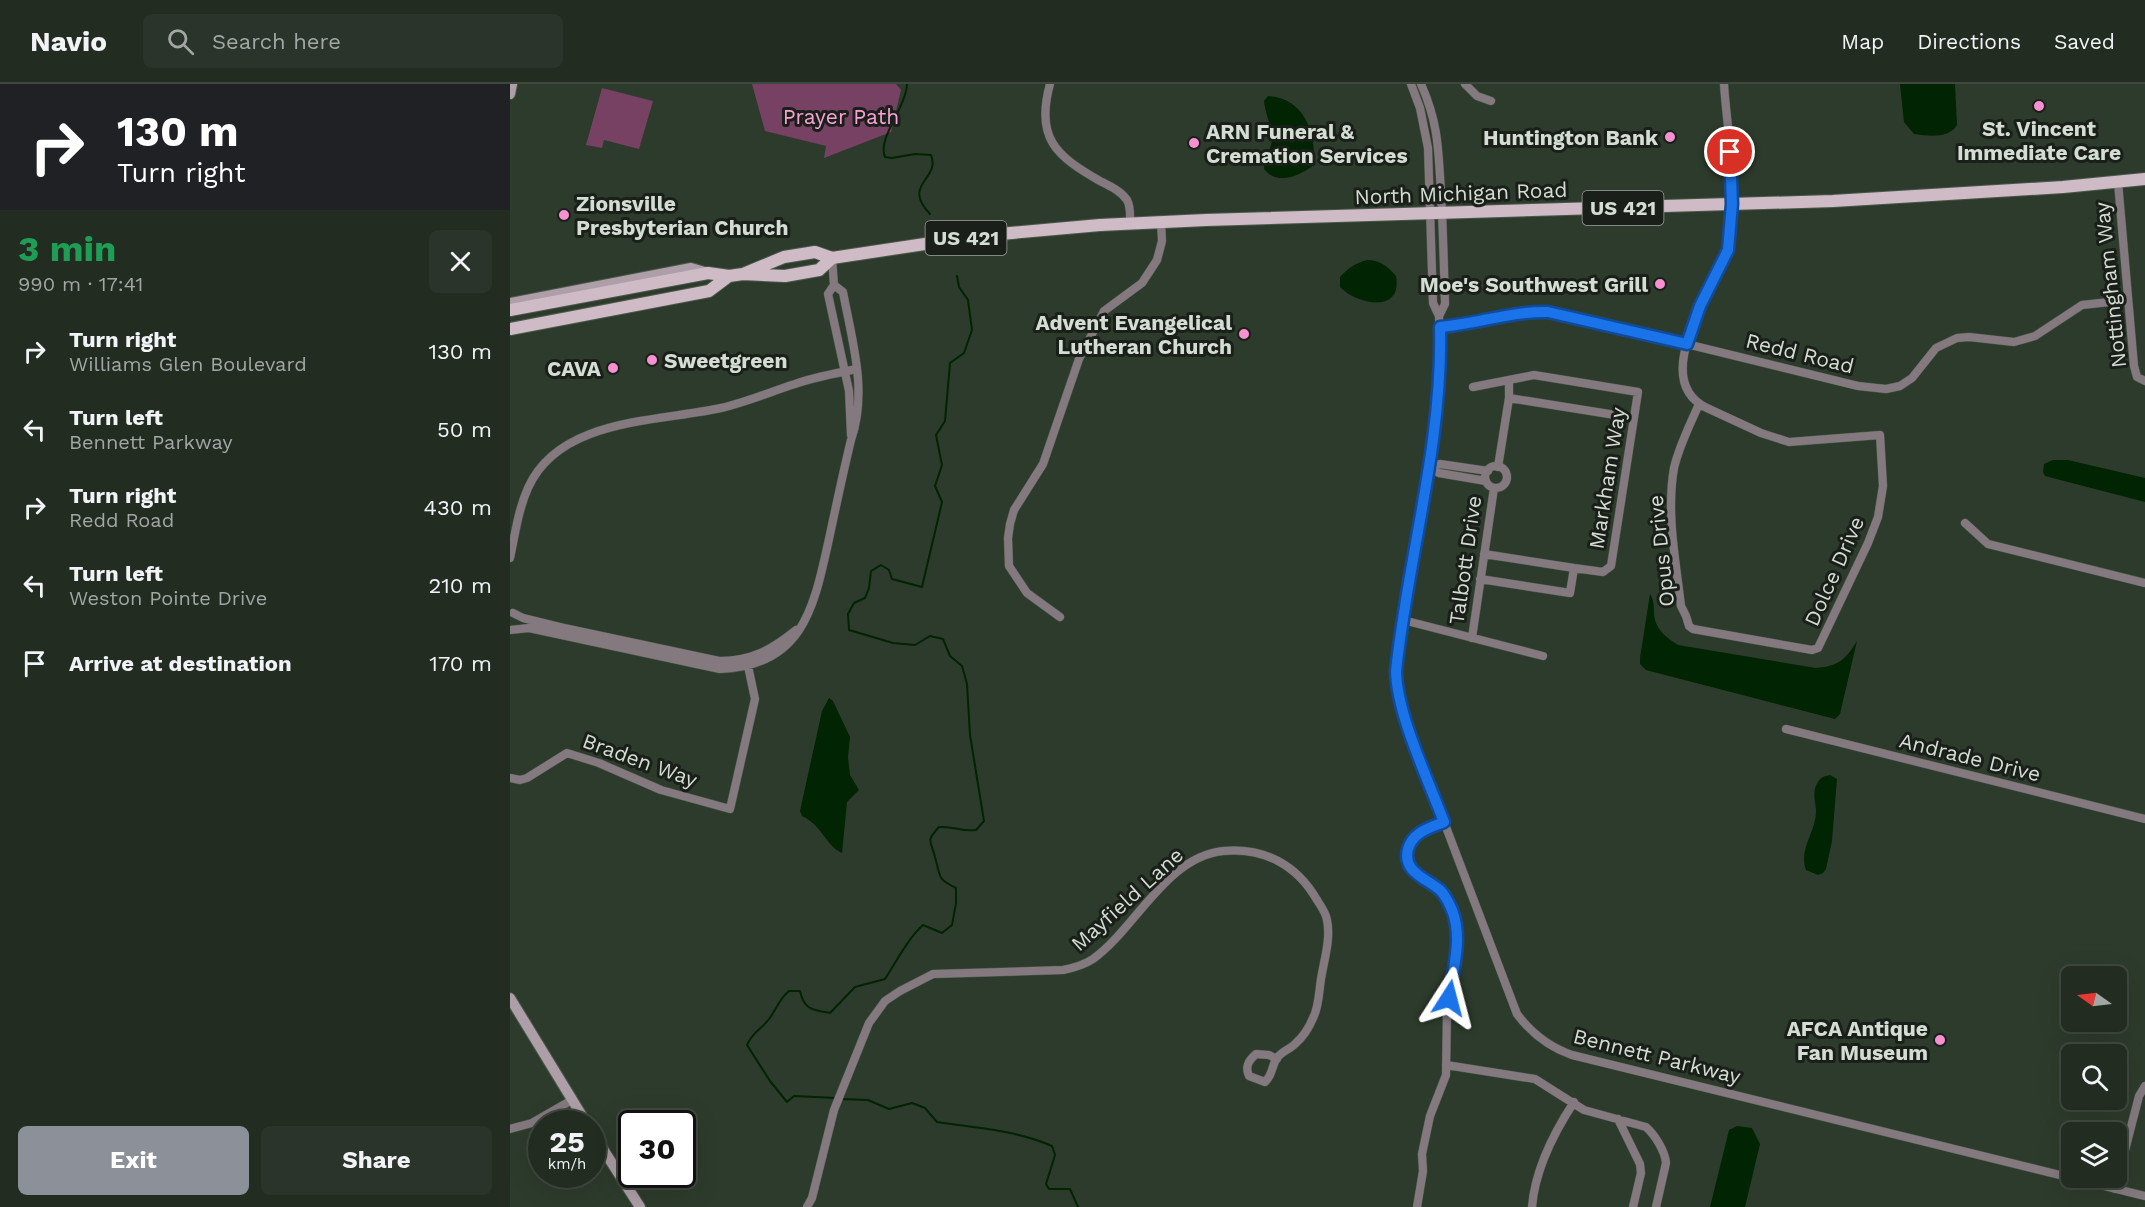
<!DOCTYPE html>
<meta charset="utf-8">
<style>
:root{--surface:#222c21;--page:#2a342a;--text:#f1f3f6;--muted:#a2a7a5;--line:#3f483f;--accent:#8c9099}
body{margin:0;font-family:"Work Sans",sans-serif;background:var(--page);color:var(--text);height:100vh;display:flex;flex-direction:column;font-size:22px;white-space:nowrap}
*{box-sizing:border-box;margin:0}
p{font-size:20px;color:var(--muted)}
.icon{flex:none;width:33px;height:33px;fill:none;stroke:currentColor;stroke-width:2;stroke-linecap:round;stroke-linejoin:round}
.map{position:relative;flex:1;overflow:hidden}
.panel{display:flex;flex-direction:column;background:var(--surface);width:510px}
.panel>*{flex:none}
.guide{background:#202124;color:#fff;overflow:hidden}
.needle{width:39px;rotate:284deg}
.controls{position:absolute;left:1551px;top:882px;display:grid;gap:12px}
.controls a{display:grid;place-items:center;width:66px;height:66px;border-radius:9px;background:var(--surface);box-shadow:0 6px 24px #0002,0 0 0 2px var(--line);font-size:30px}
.speed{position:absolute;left:18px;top:1026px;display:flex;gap:12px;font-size:30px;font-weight:700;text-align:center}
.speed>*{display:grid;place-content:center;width:78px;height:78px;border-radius:50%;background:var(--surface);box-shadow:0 6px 24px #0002,0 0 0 2px var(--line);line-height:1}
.speed small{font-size:15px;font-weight:400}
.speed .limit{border:3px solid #111;border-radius:9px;background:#fff;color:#111}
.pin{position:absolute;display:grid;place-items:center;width:51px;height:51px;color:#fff;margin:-26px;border:3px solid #fff;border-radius:50%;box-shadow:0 2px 6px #0007}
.me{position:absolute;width:66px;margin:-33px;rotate:9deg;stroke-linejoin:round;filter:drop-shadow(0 0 4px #0008)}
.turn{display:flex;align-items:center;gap:21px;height:126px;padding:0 18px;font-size:27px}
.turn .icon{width:78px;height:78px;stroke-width:2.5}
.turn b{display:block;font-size:42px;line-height:51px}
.round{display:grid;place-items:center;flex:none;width:63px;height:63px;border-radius:9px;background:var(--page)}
.overview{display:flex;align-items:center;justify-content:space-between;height:102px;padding:0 18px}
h1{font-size:36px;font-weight:700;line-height:45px;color:#1e9e55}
.button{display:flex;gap:12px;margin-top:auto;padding:12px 18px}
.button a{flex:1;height:69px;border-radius:9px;background:var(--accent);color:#fff;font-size:24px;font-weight:700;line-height:69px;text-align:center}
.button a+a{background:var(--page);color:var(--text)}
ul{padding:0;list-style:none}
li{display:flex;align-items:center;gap:18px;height:78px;padding:0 18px}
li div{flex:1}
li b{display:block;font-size:22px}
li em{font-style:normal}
header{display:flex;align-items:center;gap:36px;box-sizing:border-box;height:84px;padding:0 30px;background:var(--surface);border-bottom:2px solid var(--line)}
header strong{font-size:28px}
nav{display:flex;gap:33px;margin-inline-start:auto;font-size:21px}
.search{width:420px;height:54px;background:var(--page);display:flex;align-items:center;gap:15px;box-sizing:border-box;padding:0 21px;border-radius:9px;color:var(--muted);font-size:22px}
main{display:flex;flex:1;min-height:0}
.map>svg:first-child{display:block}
</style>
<header>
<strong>Navio</strong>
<div class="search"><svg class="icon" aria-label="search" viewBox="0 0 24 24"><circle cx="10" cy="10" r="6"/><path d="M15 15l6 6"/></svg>Search here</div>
<nav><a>Map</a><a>Directions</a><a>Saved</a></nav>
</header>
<main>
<section class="panel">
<div class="guide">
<div class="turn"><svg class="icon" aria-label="right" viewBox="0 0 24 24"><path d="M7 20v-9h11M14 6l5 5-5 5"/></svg><div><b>130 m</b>Turn right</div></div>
</div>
<div class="overview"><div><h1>3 min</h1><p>990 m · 17:41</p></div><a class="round"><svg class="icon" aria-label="close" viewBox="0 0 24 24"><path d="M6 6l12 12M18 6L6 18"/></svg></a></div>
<ul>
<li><svg class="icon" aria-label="right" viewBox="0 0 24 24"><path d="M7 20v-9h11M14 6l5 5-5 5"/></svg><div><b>Turn right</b><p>Williams Glen Boulevard</p></div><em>130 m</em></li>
<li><svg class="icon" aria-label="left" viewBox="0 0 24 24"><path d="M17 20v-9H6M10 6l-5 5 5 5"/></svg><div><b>Turn left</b><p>Bennett Parkway</p></div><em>50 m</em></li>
<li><svg class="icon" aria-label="right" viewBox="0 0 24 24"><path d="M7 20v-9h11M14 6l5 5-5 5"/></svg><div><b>Turn right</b><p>Redd Road</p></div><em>430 m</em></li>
<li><svg class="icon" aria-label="left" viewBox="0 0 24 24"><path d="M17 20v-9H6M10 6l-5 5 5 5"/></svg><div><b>Turn left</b><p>Weston Pointe Drive</p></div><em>210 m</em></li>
<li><svg class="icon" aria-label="arrive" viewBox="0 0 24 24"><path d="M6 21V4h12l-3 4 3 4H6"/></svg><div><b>Arrive at destination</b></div><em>170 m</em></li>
</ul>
<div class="button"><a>Exit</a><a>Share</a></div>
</section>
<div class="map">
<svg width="1635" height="1123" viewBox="0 0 1635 1123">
<rect width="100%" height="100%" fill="#2d3b2c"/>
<path fill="#764163" d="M242 0H386L391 6 381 48 314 74 316 62 255 47Z
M92 4 143 17 129 65 94 56 92 64 76 61Z"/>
<path fill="#012402" d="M1390 0H1445L1447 41C1439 55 1418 52 1404 50L1394 38Z
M758 12C795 14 806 49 804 81 789 92 768 102 754 85 754 75 761 66 762 56 763 45 755 30 754 17Z
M857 176C871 176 878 183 886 192 893 231 846 220 830 203V193C838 184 846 179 857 176Z
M1543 376H1558L1635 394V418L1535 392 1533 388 1534 380Z
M1140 510C1144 516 1144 523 1144 530 1145 545 1156 553 1168 561L1306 584C1329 582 1335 576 1347 557L1330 630 1325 635 1136 586 1130 580V574Z
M319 614 323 617 340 653 338 673 340 691 349 706 337 718 332 769C316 762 312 741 292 732L290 727 312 627Z
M1320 691 1327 695 1322 757 1316 785 1313 789 1308 791 1296 786C1288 765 1307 747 1306 726 1305 715 1302 707 1308 698 1311 693 1315 692 1320 691Z
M1227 1042 1242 1044 1250 1060 1235 1123H1200L1219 1046Z"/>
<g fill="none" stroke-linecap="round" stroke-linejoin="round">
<path stroke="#012402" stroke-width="2" d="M397 0C396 24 367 54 375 73L382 74 405 70 421 71C431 96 391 99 420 130
M326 1014 284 1012 277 1018 260 997 237 961C243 947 251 946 259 935 267 925 268 916 279 907H290C294 926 303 926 320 929L345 903 375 895C386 878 399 853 413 841L432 849 442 841 446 819V804C426 794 431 793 425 773 421 756 415 758 429 743 445 742 451 748 466 746L474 737 460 651 457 600 452 582 440 572 433 555 420 552 405 561 383 559 339 546 338 530 344 519 355 514 359 504 361 487 371 481 379 486 382 495 412 503 432 418 425 402 432 381 426 351 435 337 440 279 454 269 462 246 458 216 449 203 447 192
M331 1015 358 1016 379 1025 402 1019 415 1024 427 1038C466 1044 505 1046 542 1062L545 1071 536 1100 539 1105H560L568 1123"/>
<g stroke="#4b584a" stroke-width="9">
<path id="street" d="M540 0C525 54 546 72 590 97 600 102 611 107 617 116 621 123 620 131 620 139
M901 0 910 24 918 64 923 219 929 232 931 281 929 305 887 575 886 600 898 643 1007 930C1022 950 1039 963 1062 971L1635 1112
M911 0C929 41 928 65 931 108 933 145 934 183 935 220L929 232
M955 0 967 12 981 17
M1608 98 1624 282 1627 293 1635 297
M322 174 324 201 318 210 339 307 341 351
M930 243C970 239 1010 224 1050 229L1348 302 1376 305 1390 302 1402 294 1426 264 1447 254 1459 253 1504 258 1525 252 1572 221 1618 216
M963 303 1024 291 1128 308 1101 482 1093 488 1064 484
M999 314 1124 334
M1189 320C1180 341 1169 362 1164 384 1156 429 1166 478 1171 522L1176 532 1179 542 1183 545 1302 566 1308 564 1358 459 1368 433 1373 402 1370 351 1279 358 1251 349 1197 324C1138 296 1203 207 1217 169 1220 160 1221 151 1222 142 1227 95 1217 47 1214 0
M975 393a11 11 0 1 1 22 0a11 11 0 1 1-22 0Z
M918 383 929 389 976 397
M918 383 930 380 978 387
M988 383 999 314V296
M1455 439 1478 460 1635 499
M0 474C5 451 8 426 18 404 49 334 147 338 211 324 236 318 260 308 285 300 305 293 326 289 347 285
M970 495 1060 509 1064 484 974 470
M3 529 13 534 54 544 209 577C242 577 261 566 286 546
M550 533 517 509 499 482 498 454 500 440 504 426 533 380 569 275 594 227 632 199 647 176 652 157 651 138
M893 536 1033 572
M0 546 19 544 210 585C294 582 304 522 319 455 326 422 333 389 341 356 358 307 342 257 333 208L324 201
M962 554 984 404
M1276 645 1635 735
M0 694 10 696 17 694 57 669 89 679 151 706 220 725 245 615 238 582
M936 981 1025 995 1074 1026 1136 1043C1145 1051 1155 1067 1156 1079L1146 1123
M1108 1035 1130 1080 1131 1089 1123 1123
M0 1045 22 1039 62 1016
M1605 1105 1629 1012 1635 1002
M297 1123 302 1114 324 1026 359 939 375 917 390 907 423 890 553 886C563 884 574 881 583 875 626 844 656 773 713 767 754 763 787 781 807 816 811 822 816 829 817 836 821 855 814 876 811 895 809 907 809 923 803 934 799 944 793 953 785 960 780 965 771 968 767 974 761 982 764 989 755 998L739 992C735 983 738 977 746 970L759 971 767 975
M907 1123 913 1087 912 1070 920 1032 936 991 937 926 948 854 942 826 937 816 931 808 902 786 897 774 903 755 911 747 934 738
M1022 1123C1025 1085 1043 1050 1064 1018"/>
</g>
<g stroke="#4b584a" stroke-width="12">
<path id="secondary" d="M0 10 2 0
M0 219 181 184 198 189
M0 914 77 1040
M82 1048 130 1123"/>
</g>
<g stroke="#4b584a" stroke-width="14">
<path id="primary" d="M233 190 274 173 305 168 322 174 468 152 590 141 696 136 1323 117 1553 103 1635 95
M0 226 198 189 219 192 233 190 275 192 309 186 322 174
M0 245 199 207 219 192"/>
</g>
<use href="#street" stroke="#83797f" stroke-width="8"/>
<use href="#secondary" stroke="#ad9ea7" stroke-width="10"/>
<use href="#primary" stroke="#cebbc6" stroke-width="12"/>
</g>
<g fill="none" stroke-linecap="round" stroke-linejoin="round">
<g stroke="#114b97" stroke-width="15">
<path id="route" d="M939 914C943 885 953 854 942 826 939 819 935 811 930 806 916 794 892 788 898 765 903 748 919 744 934 738 918 695 887 631 886 587 898 473 933 359 930 243 966 240 1002 227 1038 228L1177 260 1190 222 1218 166 1222 120 1220 68"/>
</g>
<use href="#route" stroke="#1a73e8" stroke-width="10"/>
</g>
<g fill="#f690d0" stroke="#1a2019" stroke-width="2">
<circle cx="1529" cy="22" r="6"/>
<circle cx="1160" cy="53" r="6"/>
<circle cx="684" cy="59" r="6"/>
<circle cx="54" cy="131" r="6"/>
<circle cx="1150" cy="200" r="6"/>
<circle cx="734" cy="250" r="6"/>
<circle cx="142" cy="276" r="6"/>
<circle cx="103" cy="284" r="6"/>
<circle cx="1430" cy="956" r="6"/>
</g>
<g text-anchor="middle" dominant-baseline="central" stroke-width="6" stroke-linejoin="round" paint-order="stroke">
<g fill="#1a2019" stroke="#9ca49c" stroke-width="1.5">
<rect x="1072.5" y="107" width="81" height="34" rx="4.5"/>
<rect x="415.5" y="137" width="81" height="34" rx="4.5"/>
</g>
<g font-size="20" font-weight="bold" fill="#d4ddd4">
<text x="1113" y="124">US 421</text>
<text x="456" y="154">US 421</text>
</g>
<g font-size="21" fill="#f8a2d7" stroke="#1a2019">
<text x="331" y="32">Prayer Path</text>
</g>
<g font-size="21" font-weight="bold" fill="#d4ddd4" stroke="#1a2019" text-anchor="end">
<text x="1529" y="44" text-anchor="middle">St. Vincent<tspan x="1529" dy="24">Immediate Care</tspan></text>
<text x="696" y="47" text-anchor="start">ARN Funeral &amp;<tspan x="696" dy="24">Cremation Services</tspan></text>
<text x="1148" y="53">Huntington Bank</text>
<text x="66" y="119" text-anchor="start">Zionsville<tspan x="66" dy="24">Presbyterian Church</tspan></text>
<text x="1138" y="200">Moe's Southwest Grill</text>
<text x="722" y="238">Advent Evangelical<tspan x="722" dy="24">Lutheran Church</tspan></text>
<text x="154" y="276" text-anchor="start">Sweetgreen</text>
<text x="91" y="284">CAVA</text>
<text x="1418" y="944">AFCA Antique<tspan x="1418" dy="24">Fan Museum</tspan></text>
</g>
<g font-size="21" fill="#d4ddd4" stroke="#1a2019">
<text transform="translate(951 109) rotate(-2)">North Michigan Road</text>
<text transform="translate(1600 201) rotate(-96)">Nottingham Way</text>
<text transform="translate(1290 269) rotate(14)">Redd Road</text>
<text transform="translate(1097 394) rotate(-81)">Markham Way</text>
<text transform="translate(1151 467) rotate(-96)">Opus Drive</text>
<text transform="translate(955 476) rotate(-82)">Talbott Drive</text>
<text transform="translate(1324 487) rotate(-66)">Dolce Drive</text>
<text transform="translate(1460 673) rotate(14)">Andrade Drive</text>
<text transform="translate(130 676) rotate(20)">Braden Way</text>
<text transform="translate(617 815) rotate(-42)">Mayfield Lane</text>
<text transform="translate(1147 972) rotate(14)">Bennett Parkway</text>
</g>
</g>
</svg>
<div class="controls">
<a><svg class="needle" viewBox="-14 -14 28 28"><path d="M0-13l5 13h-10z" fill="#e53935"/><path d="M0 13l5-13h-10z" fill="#a2a7a5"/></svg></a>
<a><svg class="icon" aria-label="search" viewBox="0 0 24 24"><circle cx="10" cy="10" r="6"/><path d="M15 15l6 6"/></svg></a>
<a><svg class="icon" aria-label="layers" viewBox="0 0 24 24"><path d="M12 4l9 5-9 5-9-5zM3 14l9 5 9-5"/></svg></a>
</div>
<div class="speed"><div>25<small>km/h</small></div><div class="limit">30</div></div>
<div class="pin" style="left:1220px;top:68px;background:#d93025"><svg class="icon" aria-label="arrive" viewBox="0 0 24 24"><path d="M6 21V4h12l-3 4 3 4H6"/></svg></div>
<svg class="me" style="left:939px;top:914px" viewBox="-20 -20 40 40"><path d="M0-17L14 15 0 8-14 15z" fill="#1a73e8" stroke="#fff" stroke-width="4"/></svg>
</div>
</main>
